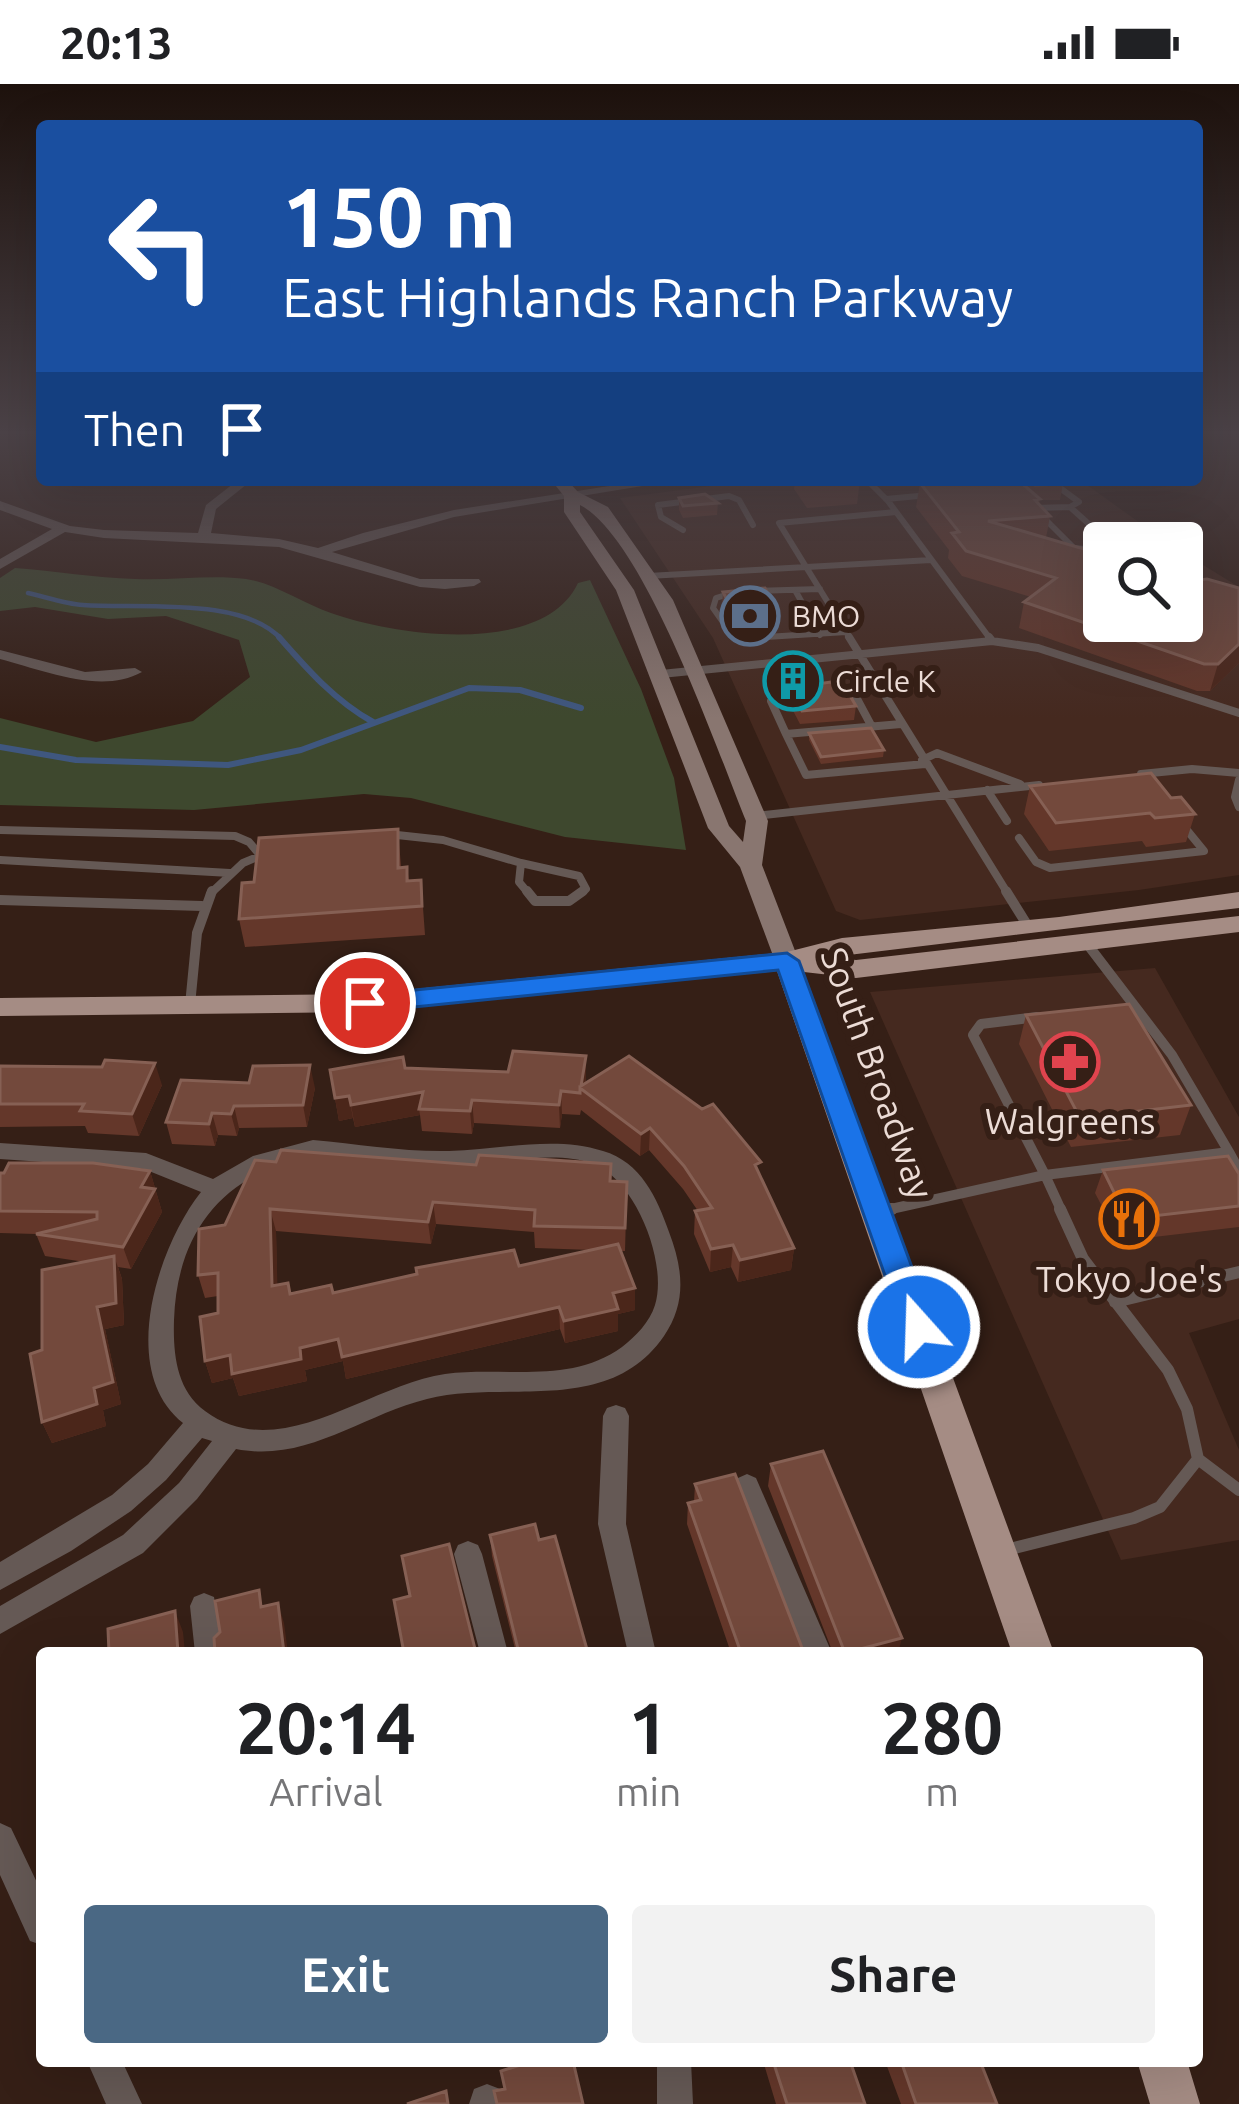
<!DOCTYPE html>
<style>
:root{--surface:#fff;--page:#f2f2f2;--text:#202124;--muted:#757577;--accent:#4a6884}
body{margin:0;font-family:Ubuntu,sans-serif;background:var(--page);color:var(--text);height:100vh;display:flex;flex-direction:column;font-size:45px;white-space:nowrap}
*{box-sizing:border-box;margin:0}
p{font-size:39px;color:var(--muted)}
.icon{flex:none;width:66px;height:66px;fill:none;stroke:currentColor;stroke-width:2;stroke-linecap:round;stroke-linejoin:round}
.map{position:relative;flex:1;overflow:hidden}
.drawer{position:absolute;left:36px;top:1563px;width:1167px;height:420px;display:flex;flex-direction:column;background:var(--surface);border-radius:12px;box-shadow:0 12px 48px #0002}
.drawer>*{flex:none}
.banner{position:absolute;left:36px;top:36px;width:1167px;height:366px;border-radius:12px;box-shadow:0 12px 48px #0002;background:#1a4fa0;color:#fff;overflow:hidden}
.buttons{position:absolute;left:1083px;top:438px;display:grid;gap:24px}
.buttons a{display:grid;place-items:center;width:120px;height:120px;border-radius:12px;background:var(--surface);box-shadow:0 12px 48px #0002;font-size:60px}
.pin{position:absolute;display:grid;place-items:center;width:102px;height:102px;color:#fff;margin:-51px;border:6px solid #fff;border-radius:50%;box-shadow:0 3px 12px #0007}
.me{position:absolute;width:132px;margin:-66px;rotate:340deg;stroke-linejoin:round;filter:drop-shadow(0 0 9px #0008)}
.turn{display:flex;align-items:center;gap:42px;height:252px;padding:0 48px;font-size:54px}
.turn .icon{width:156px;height:156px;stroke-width:2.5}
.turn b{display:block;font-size:84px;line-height:102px}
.then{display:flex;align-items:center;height:114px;padding:0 48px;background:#0003;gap:24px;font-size:45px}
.eta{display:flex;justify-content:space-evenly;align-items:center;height:204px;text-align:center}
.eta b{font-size:72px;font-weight:600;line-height:84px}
.button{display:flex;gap:24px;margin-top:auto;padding:24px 48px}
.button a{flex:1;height:138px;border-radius:12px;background:var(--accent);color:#fff;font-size:48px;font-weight:600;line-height:138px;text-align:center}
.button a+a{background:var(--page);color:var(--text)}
.status{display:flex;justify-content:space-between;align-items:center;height:84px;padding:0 60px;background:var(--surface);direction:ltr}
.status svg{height:33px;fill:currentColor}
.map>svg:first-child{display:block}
</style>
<div class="status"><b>20:13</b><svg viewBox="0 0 49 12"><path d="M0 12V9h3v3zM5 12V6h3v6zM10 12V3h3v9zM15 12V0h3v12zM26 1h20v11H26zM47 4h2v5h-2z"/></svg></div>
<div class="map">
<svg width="1239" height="2020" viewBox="0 0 1239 2020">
<rect width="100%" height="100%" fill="#351f16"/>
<path fill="#45291f" d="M756 396H1080L1168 459H1104V537H1182V468L1239 503V791L1139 806 860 836 836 827 713 554 620 414Z
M1155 884 1239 1033V1235L1189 1249 1239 1366V1456L1121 1476 870 908Z"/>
<path fill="#3e482e" d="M15 484C55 487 95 494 135 495 171 497 210 490 246 495 274 499 304 520 331 529 395 552 543 573 578 499L590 496 641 605 674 694 686 766 565 753 411 714 364 710 194 726 0 721V634L96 658 193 637 250 593 239 556 166 532 108 535 35 523 0 527V494Z"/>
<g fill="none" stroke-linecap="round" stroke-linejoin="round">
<path stroke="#3f577f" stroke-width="4.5" d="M28 509C46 513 65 520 83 521 138 525 244 512 282 556"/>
<path stroke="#3f577f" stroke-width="6" d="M279 553C307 585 335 617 373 638
M0 663 76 676 228 681 301 666 469 604 520 606 581 624"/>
<path stroke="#655955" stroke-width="6" d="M867 396 888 417 991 556
M1049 396 1079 418 1070 423 1110 459
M886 415 929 411
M1034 424 1070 423
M1040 430 1074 464 1104 467
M683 446 661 433 658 421 729 412 739 416 753 441
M648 492 931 476
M795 506 820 551
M757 507 820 505
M732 509 716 514 713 524 735 555 846 548
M851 556 779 439 896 428"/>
<path stroke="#655955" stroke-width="8" d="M734 553H764
M849 553 1008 810
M992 557 1038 564 1239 629
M661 590 992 557 989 553
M836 603 856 613 872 643
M901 640 786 650 806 691 925 680
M786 650 771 617 780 609 800 606
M922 676 937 669 1020 700
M1141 690 1192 685 1239 689
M1239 696 1235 713 1239 723
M987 706 1007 737
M755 732 1039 701
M0 746 235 752 249 758 260 771
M388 750 443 756 521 779
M1019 754 1036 778 1050 784 1204 767 1182 740
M0 776 230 789
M521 779 579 792 586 805 579 810
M521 779 519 798 529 810
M210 810 243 779 269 768"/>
<path stroke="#655955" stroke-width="10" d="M527 807 535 817H569L583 807
M1006 807 1029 844
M0 816 202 822
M190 921 197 849 212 807
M1037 933 981 940 973 951 1045 1091 1229 1068 1172 971 1088 861
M1229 1068 1239 1086
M882 1127 1045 1091 1062 1128"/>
<path stroke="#655955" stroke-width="12" d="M882 1127 892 1125
M1115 1218 1239 1188
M1198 1375 1239 1406
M1002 1467 1134 1434 1160 1423 1198 1375 1187 1325 1168 1286 1083 1175 1060 1125"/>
<path fill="#655955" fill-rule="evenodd" d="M238 396H252L216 425 211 449 279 455 318 464 363 449 454 426 648 396H679L454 433 332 468 420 495H479L481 498 474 502 445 505 420 503 279 463 104 454 65 448 0 485V475L52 445 0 426V417L70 442 104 446 198 449 206 421Z
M0 566 85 588 135 584 142 588C101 611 43 586 0 575Z
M313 1056C358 1060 404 1068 449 1067 501 1066 553 1051 603 1067 641 1078 657 1114 669 1148 683 1185 687 1218 664 1252 608 1333 506 1295 427 1315 362 1331 306 1379 236 1365L197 1415 143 1469 0 1550V1522L123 1451 179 1399 212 1357 202 1354 166 1396 131 1427 71 1467 0 1506V1478L112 1411 148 1380 183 1339C117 1287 158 1162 201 1108L144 1085 0 1075V1059L146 1069 213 1095 253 1072ZM313 1072C358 1076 404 1084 449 1083 494 1082 550 1064 594 1080 636 1097 668 1179 655 1221 650 1238 635 1253 622 1263 570 1301 504 1282 445 1290 368 1301 279 1382 205 1327 176 1306 173 1269 174 1236 177 1146 225 1088 313 1072Z
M616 1321 625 1324 629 1332 626 1440 656 1569H628L598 1440 603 1332 607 1324Z
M747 1390 756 1394 832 1569H804L734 1402 738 1394Z
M468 1457 478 1461 482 1470 508 1569H480L454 1470 458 1461Z
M204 1509 214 1513 223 1569H195L190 1522 194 1513Z
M0 1739 11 1744 42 1809V1861L30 1857 0 1791Z
M87 1977H122L142 2020H106Z
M657 1977H691L693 2020H657Z
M487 2000 500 2005 505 2020H469L474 2005Z"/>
<path fill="#897670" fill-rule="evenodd" d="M551 396H567L578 408 608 423 673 516 768 737 762 781 799 877 796 882H778L775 877 740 783 708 744 616 506 564 428V412ZM580 421C644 454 717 666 746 737L743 758 729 742 634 506 580 428Z"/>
<path fill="#a58c84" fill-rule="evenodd" d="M1239 808V824L832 873 856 876 1239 832V848L856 894 804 888 1054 1569H1012L777 887 365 928 0 932V914L365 910 787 868 842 854 1059 833Z
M1137 1977H1187L1200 2020H1150Z"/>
</g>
<path fill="#64372a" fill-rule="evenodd" d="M795 396H860L857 420 807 424 794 405Z
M914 396H1057L1063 400 1060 416H1040L1039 420 1050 432 1046 454 1090 470 1239 579 1210 607H1197L1019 544 1024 518 1031 513 962 492 948 474 949 466 916 423 920 399Z
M679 414 718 419 717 431 683 434 679 426Z
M723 508 777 526 776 539 733 543 722 521Z
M776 580 810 598 780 602 775 593Z
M789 604 856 622 854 636 800 640 788 617Z
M809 649 884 666 883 673 821 680 809 656Z
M1030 702 1171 714 1195 730 1186 758 1146 763 1142 757 1049 767 1024 730Z
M398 745 401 783H407L409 797 421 796 425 851 245 863 239 835 254 798Z
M1026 931 1191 1021 1180 1051 1071 1063 1019 960Z
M0 982 162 1001 139 1052 88 1049 85 1042 0 1043Z
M405 984 586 994 585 1000 760 1092 794 1164 791 1186 738 1198 731 1183 710 1188 694 1150 695 1127H698L683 1105 649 1066 640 1072 581 1026 580 1031 562 1030 560 1044 474 1039 472 1050 422 1047 420 1031 355 1043 353 1034 339 1037 330 986Z
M315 1004 307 1043 239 1044 237 1052 218 1051 215 1062 172 1060 166 1038Z
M276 1078 627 1098 625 1167H621L635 1226 618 1230V1247L565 1259 560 1245 346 1295 343 1277 305 1286 307 1297 239 1312 233 1294 212 1299 205 1277 218 1229V1212L205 1214 198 1191 225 1141ZM436 1140 534 1148 535 1164 591 1166 519 1182 333 1209 291 1210 277 1201 276 1147 431 1160Z
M1103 1086 1239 1090V1143L1120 1157 1095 1109Z
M150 1087 162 1128 131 1185 118 1183 122 1195 124 1241 105 1245 121 1320 103 1326 106 1342 52 1359 42 1338V1266L85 1178 45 1172 36 1150 0 1149V1089Z
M771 1380 898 1569H833L768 1402Z
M695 1400 804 1569H731L687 1440 688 1419 694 1418Z
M490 1451 539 1456 588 1569H516L492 1472Z
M763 1977H850L865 2020H776Z
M885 1977H980L997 2020H901Z"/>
<path fill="#4b261a" d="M1239 560V579L1210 607 1218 580Z
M812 584 810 598 780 602 781 588Z
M586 972V994L584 1007 581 1004Z
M155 979 162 1001 139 1052 132 1030Z
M310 981 315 1004 307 1043 303 1021Z
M561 1007 562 1030 560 1044 559 1021Z
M423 1008 419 1025 420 1031 355 1043 351 1021Z
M349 1012 353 1034 339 1037 335 1014Z
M472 1016 474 1039 472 1050 470 1027Z
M234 1022 239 1044 237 1052 231 1030Z
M212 1029 218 1051 215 1062 209 1040Z
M650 1044 649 1066 640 1072 641 1050Z
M150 1087 162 1128 131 1185 123 1163 141 1103Z
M433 1118 436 1140 431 1160 428 1138Z
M270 1125 276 1147 278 1224 272 1202Z
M733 1161 731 1183 710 1188 711 1165Z
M794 1164 791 1186 738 1198 740 1176Z
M114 1172 122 1195 124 1241 105 1245 121 1320 103 1326 106 1342 52 1359 42 1338 94 1304 97 1223Z
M635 1204V1226L618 1230V1247L565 1259 564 1237 613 1209Z
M559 1223 560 1245 346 1295 343 1277 305 1286 307 1297 239 1312 233 1294 212 1299 205 1277 230 1271 300 1264 338 1255Z
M278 1519 284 1539 288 1569H284Z
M175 1527 183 1548 185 1569H178Z
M902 1554 898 1569H847Z"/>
<path fill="#73493c" stroke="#866054" stroke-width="3" d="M806 396H855L809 400Z
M947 396H1018L1040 415 1035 416 1050 432 988 437 1091 467 1087 469 1104 474V537H1182V497L1187 498 1207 495 1239 504V560L1218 580H1204L1024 518 1056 494 966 467 952 449 959 448 920 399Z
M1030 396H1057L1063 400 1035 401Z
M705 410 718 419 683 422 679 414Z
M765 504 777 526 734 530 723 508Z
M807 577 812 584 781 588 776 580Z
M831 598 845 603 856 622 802 627 789 604Z
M871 644 884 666 821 673 809 649Z
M1151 689 1171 714 1181 713 1195 730 1155 734 1150 729 1056 739 1030 702Z
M398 745V784L407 783V797L421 796 422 822 239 835 242 799 254 798 259 754Z
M1129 920 1191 1021 1080 1034 1026 931Z
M513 967 586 972 581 1002 629 972 702 1025 713 1020 761 1078 755 1081 794 1164 740 1176 733 1161 711 1165 695 1127 712 1124 684 1082 650 1044 641 1050 580 1004V1009L561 1007 559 1021 472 1016 470 1027 419 1025 423 1008 351 1021 349 1012 335 1014 330 986 403 973 405 984 508 988Z
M105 976 155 979 132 1030 80 1027 84 1020H0V982L102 983Z
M310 981 303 1021 234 1022 231 1030 212 1029 209 1040 166 1038 181 996 249 999 253 982Z
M281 1066 476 1081 479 1071 611 1080 610 1097 627 1098 625 1144 534 1142 535 1126 433 1118 428 1138 270 1125 272 1202 288 1199 290 1210 331 1201 333 1209 417 1190 416 1184 514 1166 519 1182 618 1160 635 1204 613 1209 618 1225 564 1237 559 1223 342 1273 338 1255 300 1264 301 1275 232 1290 230 1271 205 1277 200 1233 218 1229V1189L198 1191 199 1145 225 1141 255 1076 276 1078Z
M1228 1072 1239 1090V1122L1127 1135 1103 1086Z
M9 1079H93L150 1087 141 1103 155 1105 123 1163 36 1150 97 1135V1128L0 1127V1089H4Z
M114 1172 116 1219 97 1223 113 1298 94 1304 97 1320 42 1338 30 1270 42 1266V1186Z
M823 1367 902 1554 845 1569 771 1380Z
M735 1390 804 1569H741L688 1419 701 1416 695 1400Z
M535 1440 539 1456 555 1452 588 1569H519L490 1451Z
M449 1460 476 1569H404L394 1516 410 1512 402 1472Z
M259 1506 261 1523 278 1519 284 1569H215L214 1554 220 1548 215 1517Z
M175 1527 178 1569H109L108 1545Z
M533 1977H573L583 2020H497L494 2007 505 2005 501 1987Z
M773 1977H850L865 2020H787Z
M901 1977H980L997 2020H916Z
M446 2007 448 2020H407Z"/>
<linearGradient id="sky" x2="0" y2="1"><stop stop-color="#1d110c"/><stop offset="0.55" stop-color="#4b4247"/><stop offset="1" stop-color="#4b4247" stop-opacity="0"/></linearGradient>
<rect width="1239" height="634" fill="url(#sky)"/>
<path fill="#1a73e8" stroke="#114b97" stroke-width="3" d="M787 869 799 877 934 1243 930 1252 919 1256 907 1252 903 1243 778 886 365 928 352 919 365 911Z"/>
<defs>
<g id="bank-ring" transform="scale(3)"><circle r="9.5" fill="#351f16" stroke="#5c6f8a" stroke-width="1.5"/><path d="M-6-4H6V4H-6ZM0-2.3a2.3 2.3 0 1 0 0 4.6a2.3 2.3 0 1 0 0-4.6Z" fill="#5c6f8a"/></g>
<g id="building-ring" transform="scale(3)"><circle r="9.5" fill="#351f16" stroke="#0f9aa8" stroke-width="1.5"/><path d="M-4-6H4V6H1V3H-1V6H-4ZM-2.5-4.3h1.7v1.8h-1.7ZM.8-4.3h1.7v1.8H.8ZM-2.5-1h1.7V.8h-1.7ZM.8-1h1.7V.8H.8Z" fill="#0f9aa8"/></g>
<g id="pharmacy-ring" transform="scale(3)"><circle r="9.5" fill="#351f16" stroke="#e0444e" stroke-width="1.5"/><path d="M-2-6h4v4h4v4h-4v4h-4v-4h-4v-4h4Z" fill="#e0444e"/></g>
<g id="restaurant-ring" transform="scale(3)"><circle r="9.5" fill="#351f16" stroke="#e8710a" stroke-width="1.5"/><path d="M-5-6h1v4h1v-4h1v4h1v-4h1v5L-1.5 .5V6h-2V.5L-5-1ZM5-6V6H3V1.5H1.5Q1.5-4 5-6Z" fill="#e8710a"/></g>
</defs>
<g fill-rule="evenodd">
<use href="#bank-ring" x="750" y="532"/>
<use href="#building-ring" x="793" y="597"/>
<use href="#pharmacy-ring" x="1070" y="978"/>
<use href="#restaurant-ring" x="1129" y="1135"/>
</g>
<g text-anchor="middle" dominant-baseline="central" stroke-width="12" stroke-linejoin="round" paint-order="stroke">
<g font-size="30" fill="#ecdcd6" stroke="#351f16" text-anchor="start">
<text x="792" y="532">BMO</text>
<text x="835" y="597">Circle K</text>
</g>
<g font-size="36" fill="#ecdcd6" stroke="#351f16">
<text transform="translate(878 989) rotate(70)">South Broadway</text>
</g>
<g font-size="36" fill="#ecdcd6" stroke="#351f16">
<text x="1070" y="1036">Walgreens</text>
<text x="1129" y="1194">Tokyo Joe's</text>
</g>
</g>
</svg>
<div class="buttons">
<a><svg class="icon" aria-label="search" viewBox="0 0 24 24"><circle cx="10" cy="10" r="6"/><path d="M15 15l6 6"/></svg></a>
</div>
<div class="pin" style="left:365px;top:919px;background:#d93025"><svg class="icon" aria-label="arrive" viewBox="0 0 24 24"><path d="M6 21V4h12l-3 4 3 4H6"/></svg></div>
<svg class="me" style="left:919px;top:1243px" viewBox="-20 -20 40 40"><circle r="17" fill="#1a73e8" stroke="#fff" stroke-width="3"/><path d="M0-11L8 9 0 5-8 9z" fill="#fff"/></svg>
<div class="banner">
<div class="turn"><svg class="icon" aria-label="left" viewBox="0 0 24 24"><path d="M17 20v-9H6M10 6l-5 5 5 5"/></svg><div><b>150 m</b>East Highlands Ranch Parkway</div></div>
<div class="then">Then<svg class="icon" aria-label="arrive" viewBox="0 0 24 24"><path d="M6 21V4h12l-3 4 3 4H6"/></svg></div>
</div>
<section class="drawer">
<div class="eta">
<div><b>20:14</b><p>Arrival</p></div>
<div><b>1</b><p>min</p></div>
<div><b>280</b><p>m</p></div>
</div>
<div class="button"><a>Exit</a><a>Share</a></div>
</section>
</div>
